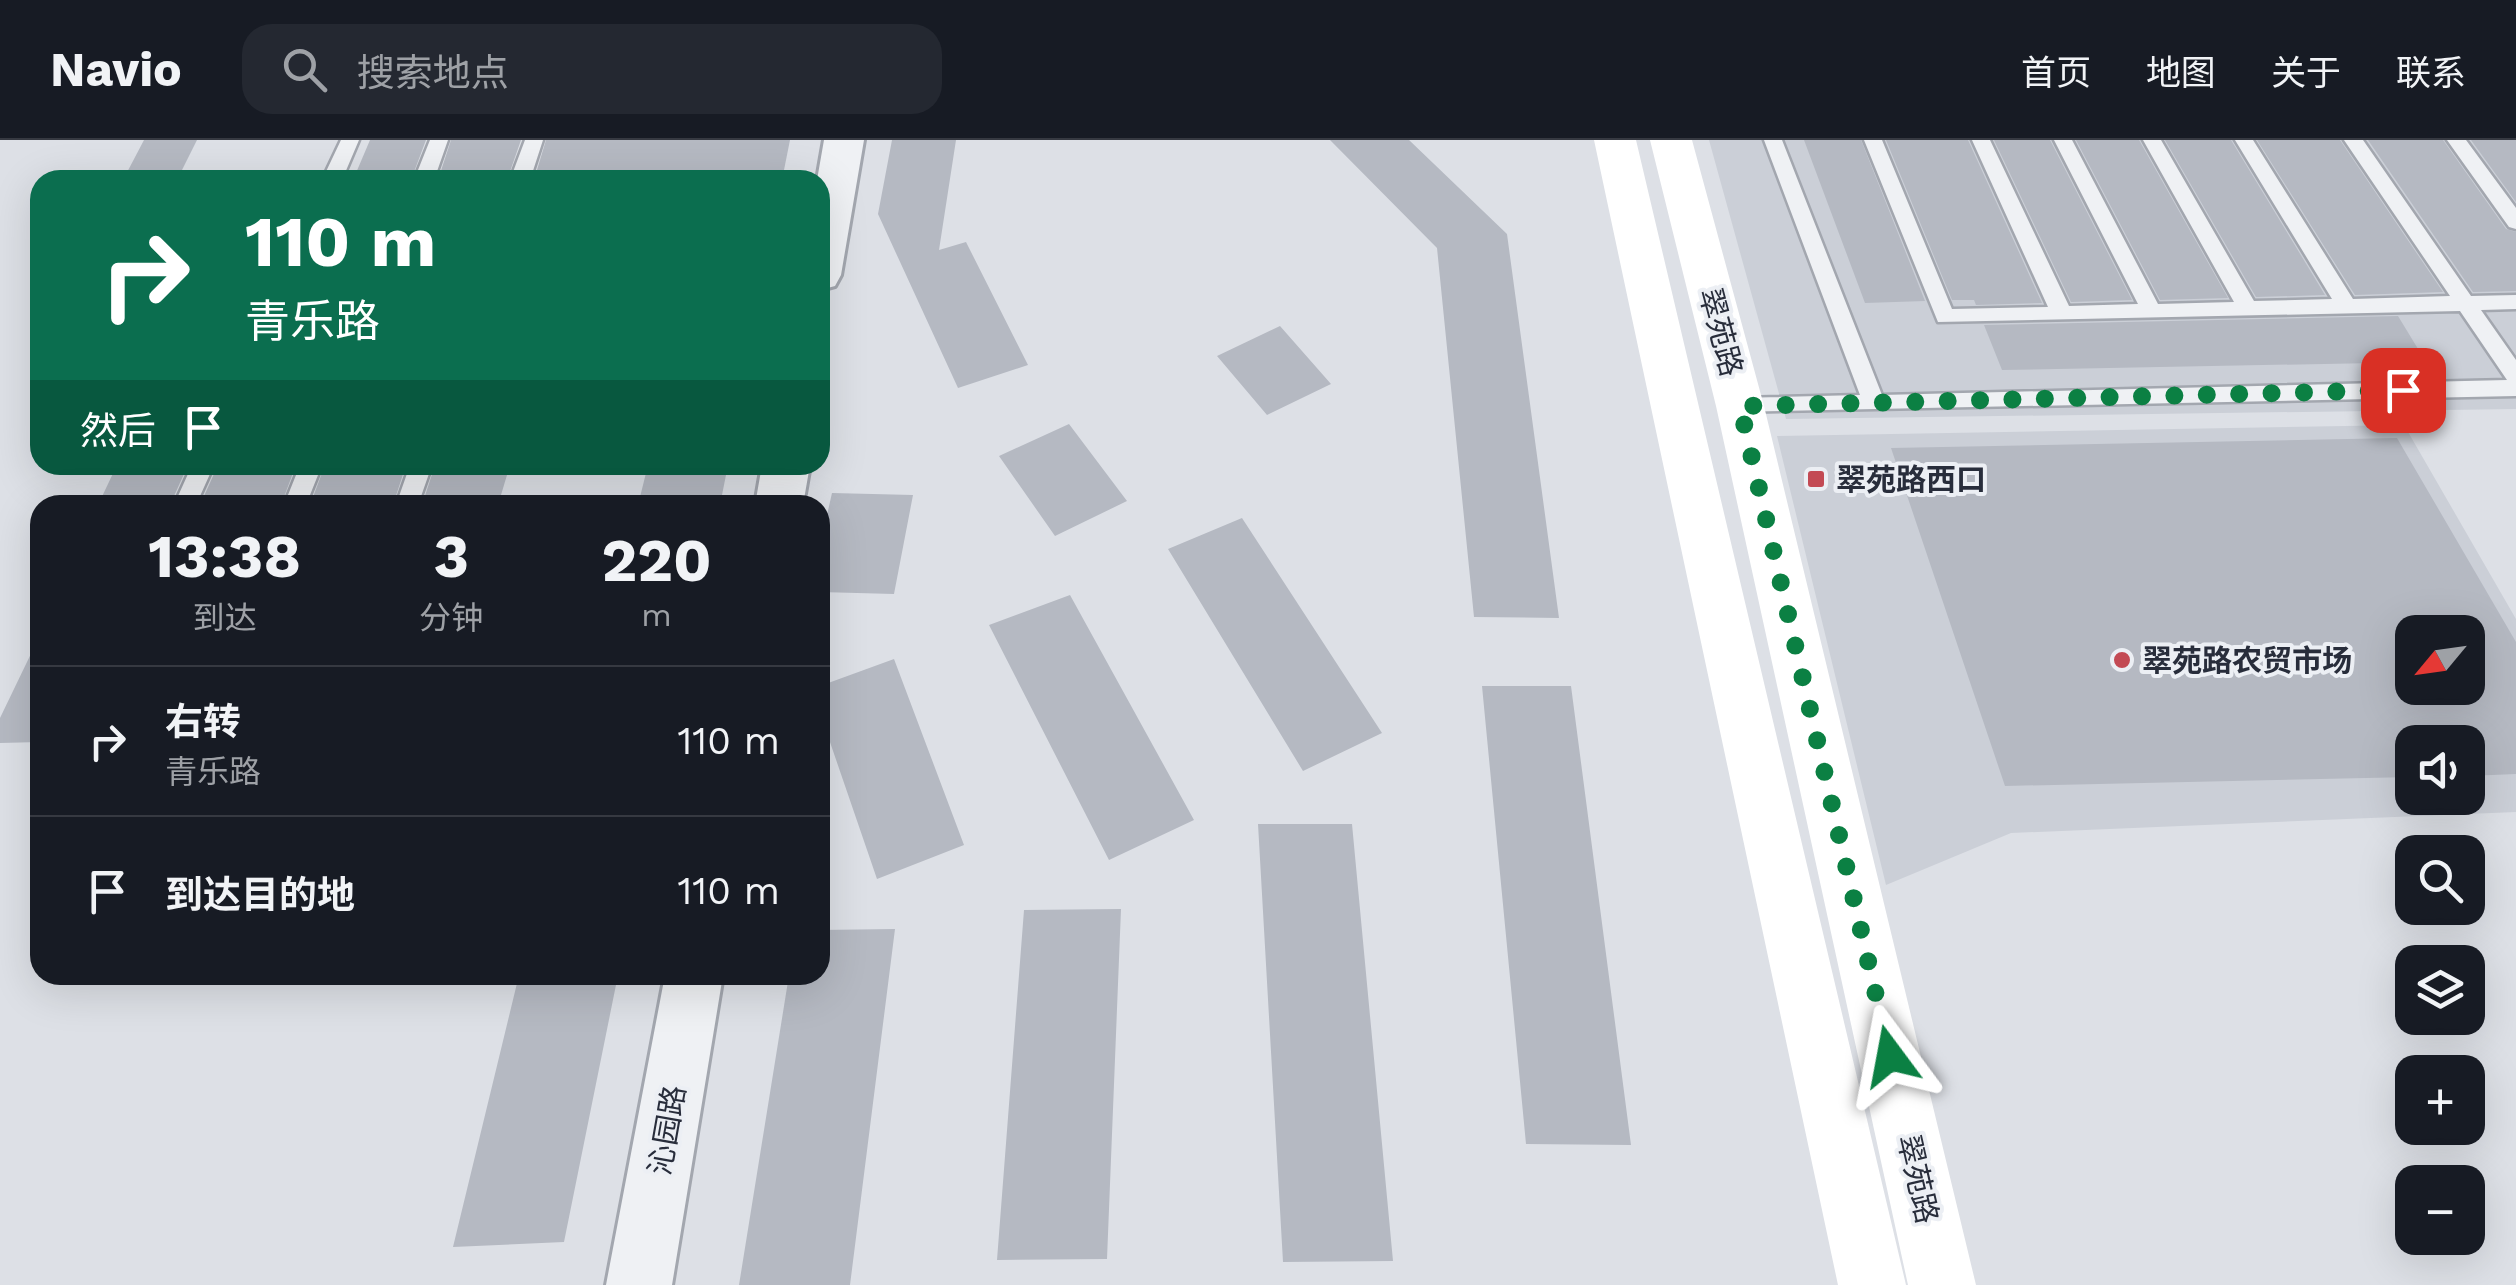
<!DOCTYPE html>
<html lang="zh">
<meta charset="utf-8">
<style>
:root{--surface:#171b24;--page:#242831;--text:#f1f3f6;--muted:#9ea1a6;--line:#363941}
body{margin:0;font-family:"Work Sans","Noto Sans SC",sans-serif;background:var(--page);color:var(--text);height:100vh;display:flex;flex-direction:column;font-size:38px;white-space:nowrap}
*{box-sizing:border-box;margin:0}
p{font-size:32px;color:var(--muted)}
.icon{flex:none;width:55px;height:55px;fill:none;stroke:currentColor;stroke-width:2;stroke-linecap:round;stroke-linejoin:round}
.map{position:relative;flex:1;overflow:hidden}
.details{position:absolute;left:30px;top:355px;width:800px;height:490px;display:flex;flex-direction:column;background:var(--surface);border-radius:30px;box-shadow:0 10px 40px #0002}
.details>*{flex:none}
.hud{position:absolute;left:30px;top:30px;width:800px;height:305px;border-radius:30px;box-shadow:0 10px 40px #0002;background:#0b6e4f;color:#fff;overflow:hidden}
.needle{width:65px;rotate:241deg}
.tools{position:absolute;left:2395px;top:475px;display:grid;gap:20px}
.tools a{display:grid;place-items:center;width:90px;height:90px;border-radius:20px;background:var(--surface);box-shadow:0 10px 40px #0002;font-size:50px}
.pin{position:absolute;display:grid;place-items:center;width:85px;height:85px;color:#fff;margin:-42px;border-radius:20px;box-shadow:0 5px 15px #0006}
.me{position:absolute;width:110px;margin:-55px;rotate:347deg;stroke-linejoin:round;filter:drop-shadow(0 0 8px #0008)}
.turn{display:flex;align-items:center;gap:35px;height:210px;padding:0 50px;font-size:45px}
.turn .icon{width:130px;height:130px;stroke-width:2.5}
.turn b{display:block;font-size:70px;line-height:85px}
.then{display:flex;align-items:center;height:95px;padding:0 50px;background:#0003;gap:20px;font-size:38px}
.eta{display:flex;justify-content:space-evenly;align-items:center;height:170px;text-align:center}
.eta b{font-size:60px;font-weight:700;line-height:70px}
ul{padding:0;list-style:none}
li{display:flex;align-items:center;gap:30px;height:150px;padding:0 50px;border-top:2px solid var(--line)}
li div{flex:1}
li b{display:block;font-size:38px}
li em{font-style:normal}
header{display:flex;align-items:center;gap:60px;box-sizing:border-box;height:140px;padding:0 50px;background:var(--surface);border-bottom:2px solid var(--line)}
header strong{font-size:48px}
nav{display:flex;gap:55px;margin-inline-start:auto;font-size:35px}
.search{width:700px;height:90px;background:var(--page);display:flex;align-items:center;gap:25px;box-sizing:border-box;padding:0 35px;border-radius:30px;color:var(--muted);font-size:38px}
.map>svg:first-child{display:block}
</style>
<header>
<strong>Navio</strong>
<div class="search"><svg class="icon" aria-label="search" viewBox="0 0 24 24"><circle cx="10" cy="10" r="6"/><path d="M15 15l6 6"/></svg>搜索地点</div>
<nav><a>首页</a><a>地图</a><a>关于</a><a>联系</a></nav>
</header>
<div class="map">
<svg width="2516" height="1145" viewBox="0 0 2516 1145">
<rect width="100%" height="100%" fill="#dde0e6"/>
<path fill="#cbcfd7" fill-rule="evenodd" d="M1709 0H2516V269L1786 279Z
M2404 285 2516 479V672L2011 693 1886 745 1777 296ZM2412 492H2468V548H2412ZM2412 602H2468V658H2412Z"/>
<path fill="#b5b9c2" fill-rule="evenodd" d="M144 0H197L177 40H123Z
M370 0H426L411 40H353Z
M451 0H521L507 40H438Z
M546 0H790L782 40H534Z
M892 0H956L939 110 966 102 1028 225 958 248 878 74Z
M1330 0H1409L1507 94 1559 478 1474 477 1437 108Z
M1804 0H1861L1925 161 1865 163Z
M1886 0H1968L2042 163 1976 165 1974 160H1952Z
M1994 0H2050L2132 160 2071 162Z
M2076 0H2139L2228 158 2160 160Z
M2165 0H2231L2325 155 2256 157Z
M2257 0H2340L2443 152 2355 155Z
M2368 0H2443L2506 89 2516 92V151L2473 152Z
M2471 0H2516V62Z
M2398 176 2426 222 2002 230 1984 185Z
M1280 186 1331 244 1267 275 1217 216Z
M1069 284 1127 361 1055 396 999 316Z
M2397 298 2516 502V634L2468 636V602H2412V637L2005 646 1891 308ZM2412 492H2468V548H2412Z
M117 325H188L170 365H98Z
M218 325H296L281 365H200Z
M325 325H406L393 365H310Z
M435 325H510L498 365H422Z
M648 325H728L720 365H638Z
M832 353 913 355 894 454 820 452V406Z
M1242 378 1382 593 1303 631 1168 409Z
M1070 455 1194 680 1109 720 989 485Z
M40 495V602L0 603V578Z
M894 519 964 705 877 739 820 573V546Z
M1482 546H1571L1631 1005 1526 1004Z
M1258 684H1352L1393 1121 1283 1122Z
M1121 769 1107 1119 997 1120 1024 770Z
M895 789 850 1145H739L789 835H820V790Z
M519 835H618L564 1102 453 1107Z"/>
<g fill="none" stroke-linecap="round" stroke-linejoin="round">
<g stroke="#a3a7af" stroke-width="5">
<path id="service" d="M341 0H359L342 40H322Z
M430 0H448L434 40H414Z
M525 0H543L530 40H510Z
M1764 0H1782L1882 255 2507 240 2460 171 1938 182 1864 0H1882L1952 169 2048 167 1972 0H1990L2069 166 2138 164 2054 0H2072L2158 164 2234 162 2143 0H2161L2254 161 2332 159 2235 0H2253L2353 159 2450 156 2344 0H2363L2471 156 2516 155V169L2481 170 2516 220V256L1732 272 1729 266 1732 260 1740 258 1860 255Z
M2447 0H2466L2516 68V89L2509 87Z
M192 325H214L196 365H174Z
M300 325H322L306 365H284Z
M410 325H432L418 365H396Z"/>
</g>
<g stroke="#a3a7af" stroke-width="6">
<path id="minor" d="M824 0H864L841 135 835 146 820 150V40H817Z
M762 325H810L803 365H755Z
M665 835H723L672 1145H606Z"/>
</g>
<use href="#service" fill="#eff1f4" fill-rule="evenodd"/>
<use href="#minor" fill="#eff1f4" fill-rule="evenodd"/>
<path fill="#fff" fill-rule="evenodd" d="M1594 0H1636L1906 1145H1838Z
M1650 0H1692L1764 266 1976 1145H1908L1716 266Z"/>
</g>
<g fill="none" stroke-linecap="round" stroke-linejoin="round">
<path stroke="#0b8043" stroke-width="18" stroke-dasharray="0 32.4" d="M1890 916 1740 266 2403 250"/>
</g>
<g fill="#c34a54" stroke="#eceff4" stroke-width="4">
<rect x="1806" y="329" width="20" height="20" rx="5"/>
<circle cx="2122" cy="520" r="10"/>
</g>
<g text-anchor="middle" dominant-baseline="central" stroke-width="8" stroke-linejoin="round" paint-order="stroke">
<g font-size="30" fill="#282d3b" stroke="#eceff4">
<text transform="translate(1721 192) rotate(75)">翠苑路</text>
<text transform="translate(667 990) rotate(-80)">沁园路</text>
<text transform="translate(1918 1039) rotate(77)">翠苑路</text>
</g>
<g font-size="30" font-weight="bold" fill="#282d3b" stroke="#eceff4" text-anchor="start">
<text x="1836" y="339">翠苑路西口</text>
<text x="2142" y="520">翠苑路农贸市场</text>
</g>
</g>
</svg>
<div class="tools">
<a><svg class="needle" viewBox="-14 -14 28 28"><path d="M0-13l5 13h-10z" fill="#e53935"/><path d="M0 13l5-13h-10z" fill="#9ea1a6"/></svg></a>
<a><svg class="icon" aria-label="sound" viewBox="0 0 24 24"><path d="M4 9h4l5-4v14l-5-4H4zM17 9q2 3 0 6"/></svg></a>
<a><svg class="icon" aria-label="search" viewBox="0 0 24 24"><circle cx="10" cy="10" r="6"/><path d="M15 15l6 6"/></svg></a>
<a><svg class="icon" aria-label="layers" viewBox="0 0 24 24"><path d="M12 4l9 5-9 5-9-5zM3 14l9 5 9-5"/></svg></a>
<a>+</a>
<a>−</a>
</div>
<div class="pin" style="left:2403px;top:250px;background:#d93025"><svg class="icon" aria-label="arrive" viewBox="0 0 24 24"><path d="M6 21V4h12l-3 4 3 4H6"/></svg></div>
<svg class="me" style="left:1890px;top:916px" viewBox="-20 -20 40 40"><path d="M0-17L14 15 0 8-14 15z" fill="#0b8043" stroke="#fff" stroke-width="4"/></svg>
<div class="hud">
<div class="turn"><svg class="icon" aria-label="right" viewBox="0 0 24 24"><path d="M7 20v-9h11M14 6l5 5-5 5"/></svg><div><b>110 m</b>青乐路</div></div>
<div class="then">然后<svg class="icon" aria-label="arrive" viewBox="0 0 24 24"><path d="M6 21V4h12l-3 4 3 4H6"/></svg></div>
</div>
<section class="details">
<div class="eta">
<div><b>13:38</b><p>到达</p></div>
<div><b>3</b><p>分钟</p></div>
<div><b>220</b><p>m</p></div>
</div>
<ul>
<li><svg class="icon" aria-label="right" viewBox="0 0 24 24"><path d="M7 20v-9h11M14 6l5 5-5 5"/></svg><div><b>右转</b><p>青乐路</p></div><em>110 m</em></li>
<li><svg class="icon" aria-label="arrive" viewBox="0 0 24 24"><path d="M6 21V4h12l-3 4 3 4H6"/></svg><div><b>到达目的地</b></div><em>110 m</em></li>
</ul>
</section>
</div>
